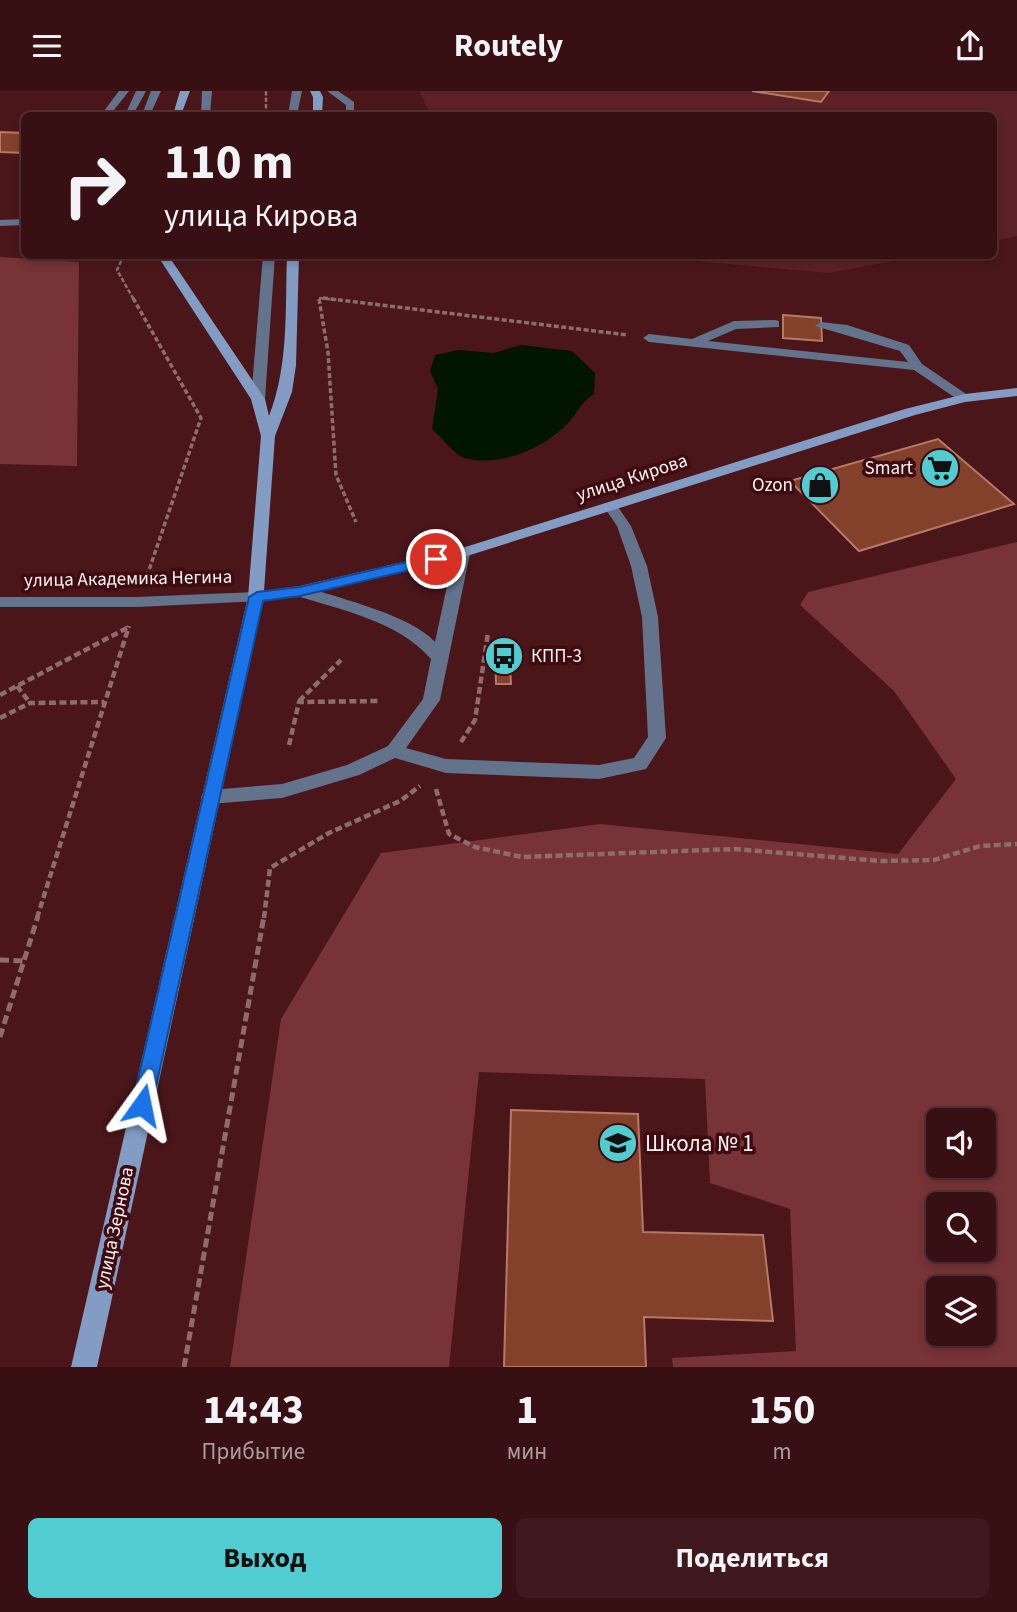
<!DOCTYPE html>
<html lang="ru">
<meta charset="utf-8">
<style>
:root{--surface:#381014;--page:#3f191d;--text:#f1f3f6;--muted:#ab9da0;--line:#523034;--accent:#51ccd1}
body{margin:0;font-family:"Source Sans 3",sans-serif;background:var(--page);color:var(--text);height:100vh;display:flex;flex-direction:column;font-size:26px;white-space:nowrap}
*{box-sizing:border-box;margin:0}
p{font-size:23px;color:var(--muted)}
.icon{flex:none;width:38px;height:38px;fill:none;stroke:currentColor;stroke-width:2;stroke-linecap:round;stroke-linejoin:round}
.map{position:relative;height:1276px;overflow:hidden}
.sheet{display:flex;flex-direction:column;background:var(--surface);flex:1}
.sheet>*{flex:none}
.top-card{position:absolute;left:21px;top:21px;width:976px;height:147px;border-radius:10px;box-shadow:0 4px 10px #0003,0 0 0 2px var(--line);background:#381014;color:var(--text);overflow:hidden}
.buttons{position:absolute;left:926px;top:1017px;display:grid;gap:14px}
.buttons a{display:grid;place-items:center;width:70px;height:70px;border-radius:10px;background:var(--surface);box-shadow:0 4px 10px #0003,0 0 0 2px var(--line);font-size:35px}
.pin{position:absolute;display:grid;place-items:center;width:60px;height:60px;color:#fff;margin:-30px;border:4px solid #fff;border-radius:50%;box-shadow:0 2px 7px #0007}
.me{position:absolute;width:77px;margin:-38px;rotate:12deg;stroke-linejoin:round;filter:drop-shadow(0 0 5px #0008)}
.turn{display:flex;align-items:center;gap:24px;height:147px;padding:0 28px;font-size:32px}
.turn .icon{width:91px;height:91px;stroke-width:2.5}
.turn b{display:block;font-size:49px;line-height:60px}
.eta{display:flex;justify-content:space-evenly;align-items:center;height:119px;text-align:center}
.eta b{font-size:42px;font-weight:700;line-height:49px}
.primary-button{display:flex;gap:14px;margin-top:auto;padding:14px 28px}
.primary-button a{flex:1;height:80px;border-radius:10px;background:var(--accent);color:#111;font-size:28px;font-weight:700;line-height:80px;text-align:center}
.primary-button a+a{background:var(--page);color:var(--text)}
header{display:flex;justify-content:space-between;align-items:center;height:91px;padding:0 28px;background:var(--surface);font-size:32px;font-weight:700}
.map>svg:first-child{display:block}
</style>
<header><svg class="icon" aria-label="menu" viewBox="0 0 24 24"><path d="M4 6h16M4 12h16M4 18h16"/></svg>Routely<svg class="icon" aria-label="share" viewBox="0 0 24 24"><path d="M12 15V3M7 8l5-5 5 5M5 13v7h14v-7"/></svg></header>
<div class="map">
<svg width="1017" height="1276" viewBox="0 0 1017 1276">
<rect width="100%" height="100%" fill="#4a161a"/>
<path fill="#5b2126" d="M419 0H1017V145L994 150V24H431Z
M639 165 919 164V165L829 182Z"/>
<path fill="#773337" fill-rule="evenodd" d="M0 166 79 171 77 375 0 373Z
M1017 451V1276H673L672 1267 796 1260 790 1118 710 1092 705 988 479 981 449 1276H230L281 928 381 762 600 733 898 763 956 688 894 600 800 514 808 501ZM984 1029V1074H938V1029ZM938 1113H984V1158H938ZM938 1197H984V1242H938Z"/>
<path fill="#021500" d="M521 254 572 260 595 282 594 303C581 311 578 321 569 331 545 357 500 377 465 367 454 364 441 345 432 338L438 298 430 280 435 264 459 259 493 262Z"/>
<path fill="#83412c" stroke="#b57a67" stroke-width="2" d="M752 0H829L821 11Z
M0 41 24 42V62L0 61Z
M783 224 821 227 822 250 783 247Z
M938 348 1014 413 859 460 790 390Z
M509 559 511 593H496L495 560Z
M511 1019 638 1023 643 1141 763 1144 773 1230 644 1226 646 1276H504Z"/>
<g fill="none" stroke-linecap="round" stroke-linejoin="round">
<path stroke="#8e6c6e" stroke-width="2.5" stroke-dasharray="4.5 2" stroke-linecap="butt" d="M266 0V24
M124 164 117 179 134 209
M319 207 338 209"/>
<path stroke="#8e6c6e" stroke-width="3.5" stroke-dasharray="5 2.5" stroke-linecap="butt" d="M133 207 201 327 149 479
M323 207 628 244
M319 208 328 261 336 384 356 431"/>
<path stroke="#8e6c6e" stroke-width="4.5" stroke-dasharray="7 3.5" stroke-linecap="butt" d="M146 487 149 477
M17 595 30 612
M0 604 127 537
M299 610 341 569
M0 627 30 612 104 611
M461 651 475 629 488 542
M289 654 299 611 379 610
M436 698 449 743 475 756 522 766 734 758 881 770 934 769 980 755 1017 753
M37 827 129 535
M264 827 270 777 329 742 400 710 420 695"/>
<path stroke="#8e6c6e" stroke-width="5" stroke-dasharray="9 4.5" stroke-linecap="butt" d="M0 869 25 870
M0 946 38 825
M184 1276 264 825"/>
<path fill="#63738c" fill-rule="evenodd" d="M119 0H129L110 24H101Z
M136 0H146L133 24H125Z
M151 0H161L150 24H142Z
M202 0H212L210 24H201Z
M292 0H302L297 24H288Z
M327 0H338L354 11V24H346V14Z
M24 128V134L0 135V129Z
M263 164H275L265 308 258 312 251 308Z
M775 229 779 230V236L736 238 708 250 908 271 900 260 815 235 821 231 847 234 909 254 922 273 972 307 965 311 960 310 914 279 649 251 643 247 649 243 692 248 734 230Z
M611 412 616 413 631 435 647 475 658 526 666 647 646 678 599 688 446 682 395 667 359 684 282 707 210 713 204 711 201 706 204 701 210 699 282 693 347 674 388 655 423 608 431 568C398 530 341 519 294 504L292 500 294 496H306C341 508 411 524 435 551L454 462 462 457 470 462 440 609 406 657 446 668 599 674 634 667 648 646 642 526 631 475 617 435 604 416Z
M256 501 264 506 262 510 137 516H0V506H137Z"/>
<path fill="#829cc4" fill-rule="evenodd" d="M180 0H190L181 24H173Z
M310 0H320L323 6 322 24H313V6Z
M157 164H168L265 308 269 325C289 274 285 219 287 164H299L296 274 292 301 275 345 264 500 300 495 459 458 905 318 965 303 1017 297V305L965 311 915 324 467 465 300 505 263 510 97 1276H71L248 506 261 345 251 308Z"/>
</g>
<path fill="#1a73e8" stroke="#114b97" stroke-width="2" d="M436 464 440 465V472L300 505 263 510 152 1014 149 1021 142 1023 135 1021 132 1014 249 506 257 501 300 496Z"/>
<defs>
<g id="supermarket-disc" transform="scale(2.0125)"><circle r="9.5" fill="#51ccd1" stroke="#3e0b11"/><path d="M-6-5.5h2.5l.6 2H6L4.5 2H-2.5L-4.4-4H-6ZM-1.5 3.2a1.3 1.3 0 1 0 .1 0ZM3 3.2a1.3 1.3 0 1 0 .1 0Z" fill="#111"/></g>
<g id="shop-disc" transform="scale(2.0125)"><circle r="9.5" fill="#51ccd1" stroke="#3e0b11"/><path d="M-5-2.5h2.3a2.7 3.5 0 0 1 5.4 0H5L5.5 6h-11ZM-1.5-2.5h3a1.5 2.3 0 0 0-3 0Z" fill="#111"/></g>
<g id="bus-disc" transform="scale(2.0125)"><circle r="9.5" fill="#51ccd1" stroke="#3e0b11"/><path d="M-5-6H5V4H4V6H2V4H-2V6H-4V4H-5ZM-3.5-4V0h7V-4ZM-3.5 1.2v1.5H-2V1.2ZM2 1.2v1.5H3.5V1.2Z" fill="#111"/></g>
<g id="school-disc" transform="scale(2.0125)"><circle r="9.5" fill="#51ccd1" stroke="#3e0b11"/><path d="M0-5L7-2L0 1L-7-2ZM-4 1L0 2.5L4 1V4Q0 6-4 4Z" fill="#111"/></g>
</defs>
<g fill-rule="evenodd">
<use href="#supermarket-disc" x="940" y="377"/>
<use href="#shop-disc" x="820" y="394"/>
<use href="#bus-disc" x="504" y="565"/>
<use href="#school-disc" x="618" y="1052"/>
</g>
<g text-anchor="middle" dominant-baseline="central" stroke-width="7" stroke-linejoin="round" paint-order="stroke">
<g font-size="19" fill="#faf3f2" stroke="#3e0b11" text-anchor="end">
<text x="913" y="377">Smart</text>
<text x="793" y="394">Ozon</text>
<text x="531" y="565" text-anchor="start">КПП-3</text>
</g>
<g font-size="19" fill="#faf3f2" stroke="#3e0b11">
<text transform="translate(632 387) rotate(-18)">улица Кирова</text>
<text transform="translate(128 488) rotate(-1)">улица Академика Негина</text>
<text transform="translate(115 1137) rotate(-78)">улица Зернова</text>
</g>
<g font-size="23" fill="#faf3f2" stroke="#3e0b11" text-anchor="start">
<text x="645" y="1052">Школа № 1</text>
</g>
</g>
</svg>
<div class="buttons">
<a><svg class="icon" aria-label="sound" viewBox="0 0 24 24"><path d="M4 9h4l5-4v14l-5-4H4zM17 9q2 3 0 6"/></svg></a>
<a><svg class="icon" aria-label="search" viewBox="0 0 24 24"><circle cx="10" cy="10" r="6"/><path d="M15 15l6 6"/></svg></a>
<a><svg class="icon" aria-label="layers" viewBox="0 0 24 24"><path d="M12 4l9 5-9 5-9-5zM3 14l9 5 9-5"/></svg></a>
</div>
<div class="pin" style="left:436px;top:468px;background:#d93025"><svg class="icon" aria-label="arrive" viewBox="0 0 24 24"><path d="M6 21V4h12l-3 4 3 4H6"/></svg></div>
<svg class="me" style="left:142px;top:1014px" viewBox="-20 -20 40 40"><path d="M0-17L14 15 0 8-14 15z" fill="#1a73e8" stroke="#fff" stroke-width="4"/></svg>
<div class="top-card">
<div class="turn"><svg class="icon" aria-label="right" viewBox="0 0 24 24"><path d="M7 20v-9h11M14 6l5 5-5 5"/></svg><div><b>110 m</b>улица Кирова</div></div>
</div>
</div>
<section class="sheet">
<div class="eta">
<div><b>14:43</b><p>Прибытие</p></div>
<div><b>1</b><p>мин</p></div>
<div><b>150</b><p>m</p></div>
</div>
<div class="primary-button"><a>Выход</a><a>Поделиться</a></div>
</section>
